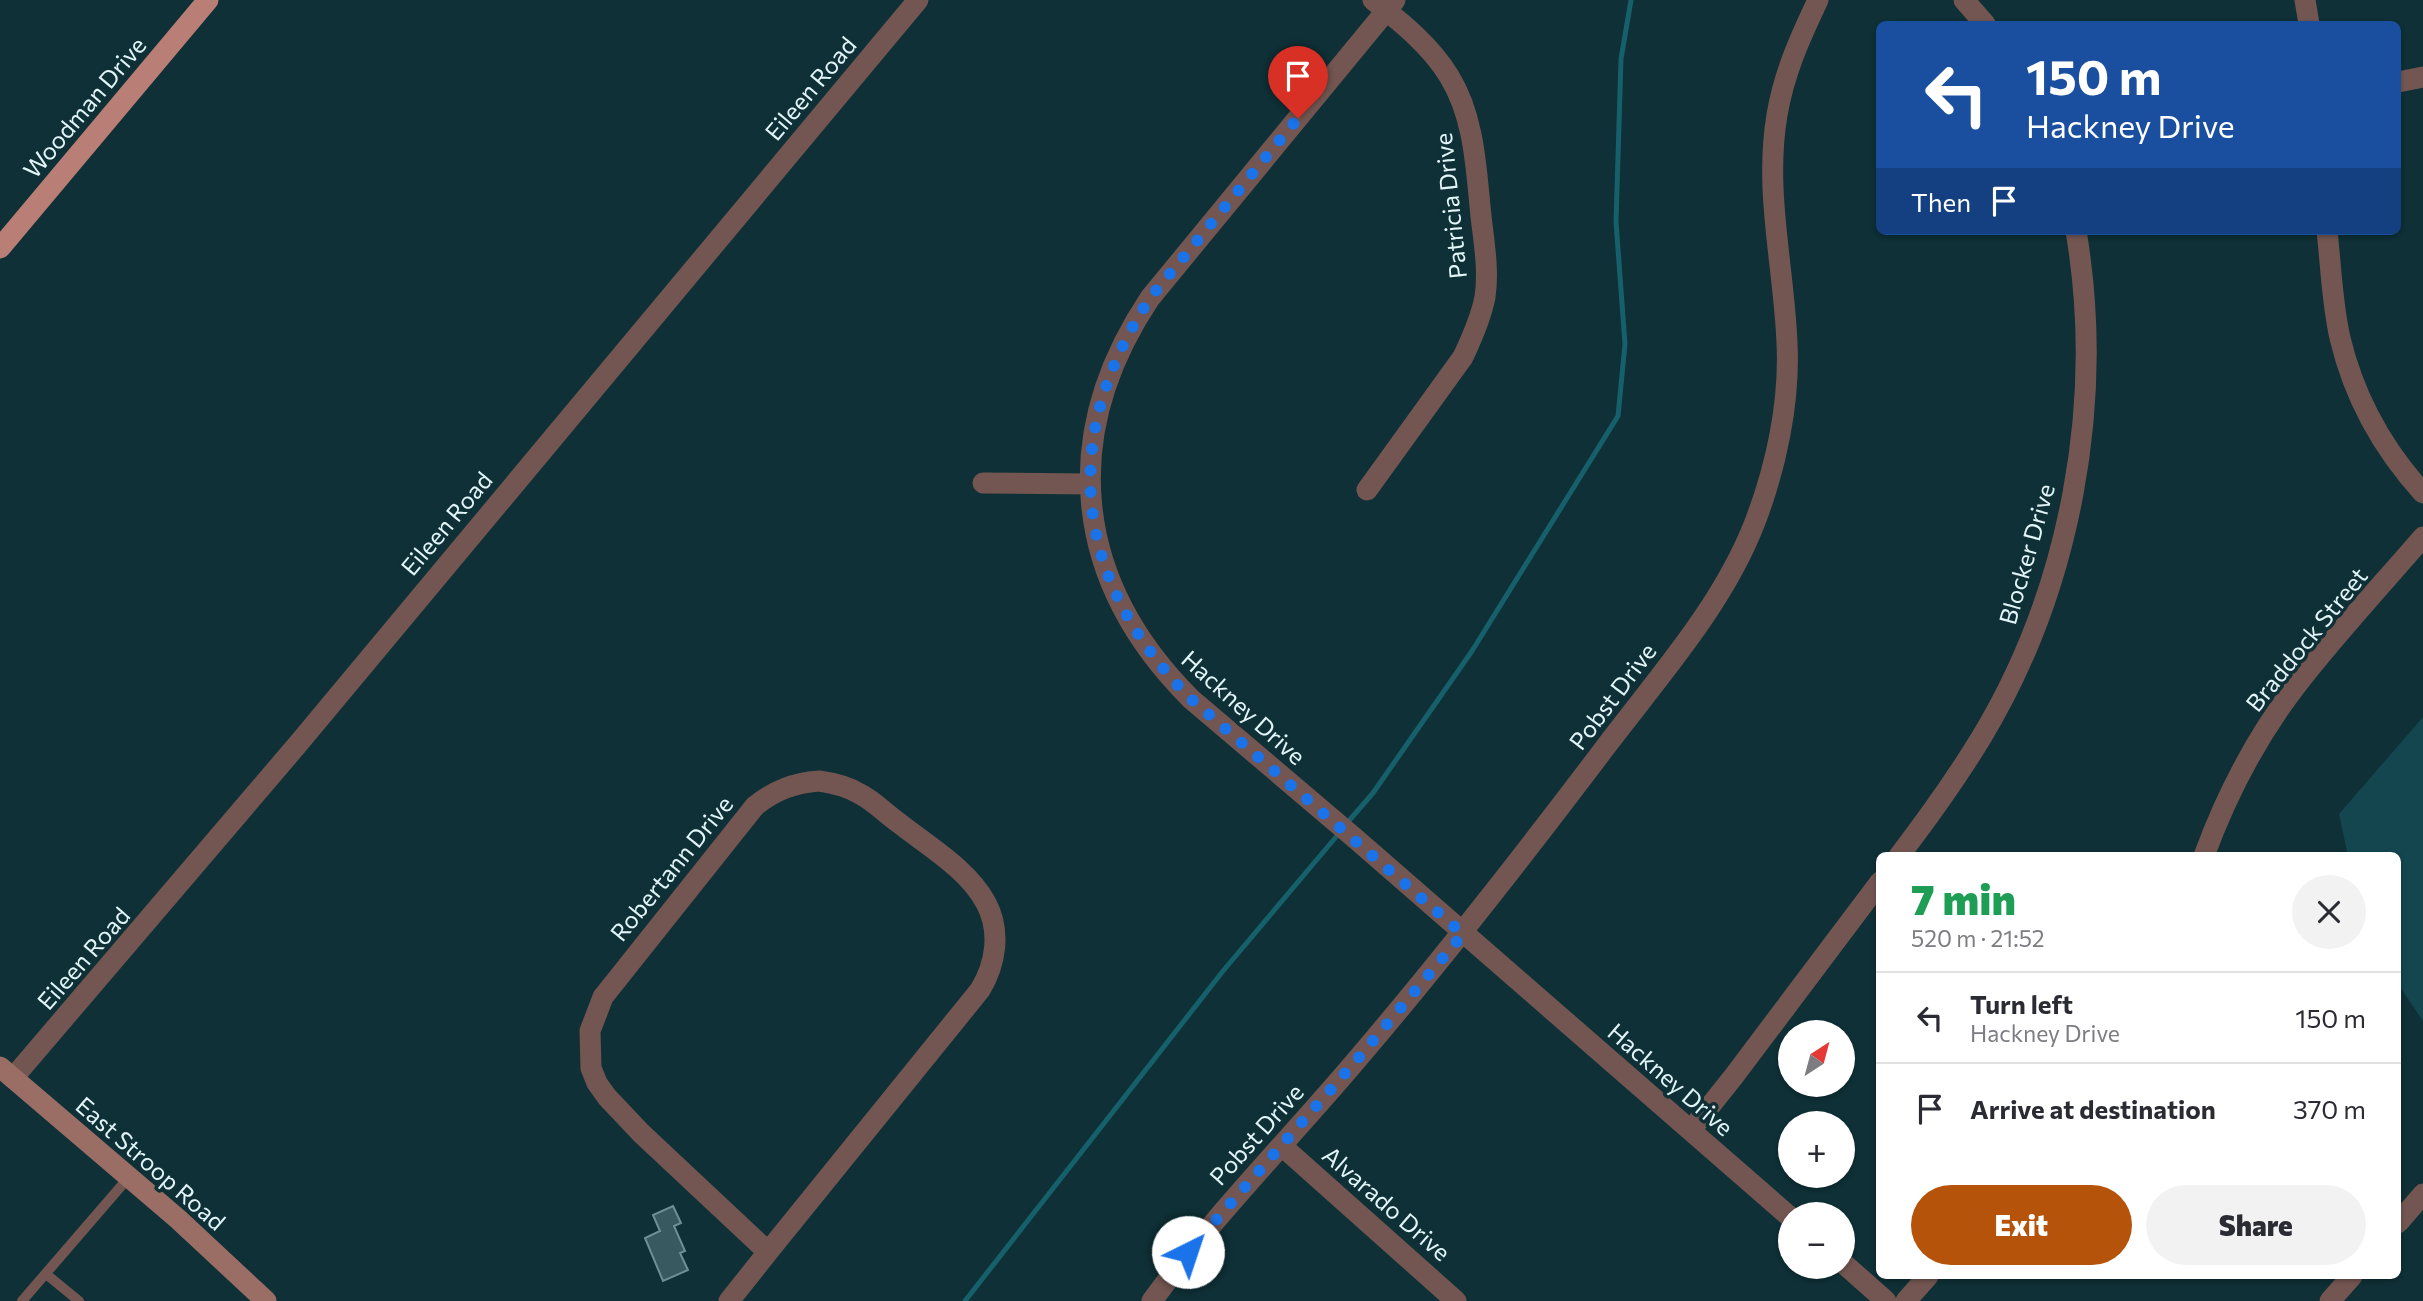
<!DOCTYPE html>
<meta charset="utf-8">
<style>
:root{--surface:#fff;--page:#f2f2f3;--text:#2b2b33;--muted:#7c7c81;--line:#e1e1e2;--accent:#b45309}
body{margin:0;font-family:Commissioner,sans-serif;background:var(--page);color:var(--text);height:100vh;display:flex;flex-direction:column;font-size:26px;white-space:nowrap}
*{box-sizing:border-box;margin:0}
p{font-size:23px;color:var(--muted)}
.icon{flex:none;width:38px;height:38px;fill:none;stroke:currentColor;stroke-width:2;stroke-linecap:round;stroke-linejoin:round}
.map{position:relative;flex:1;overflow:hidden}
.panel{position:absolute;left:1876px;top:852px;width:525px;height:427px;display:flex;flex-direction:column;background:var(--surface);border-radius:10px;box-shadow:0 2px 5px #0004}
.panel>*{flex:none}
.hud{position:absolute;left:1876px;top:21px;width:525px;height:214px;border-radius:10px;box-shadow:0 2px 5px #0004;background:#1a4fa0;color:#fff;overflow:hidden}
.needle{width:46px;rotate:36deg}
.controls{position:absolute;left:1778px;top:1020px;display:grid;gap:14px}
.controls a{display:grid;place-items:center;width:77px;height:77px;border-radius:50%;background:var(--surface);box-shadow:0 2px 5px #0004;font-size:35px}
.pin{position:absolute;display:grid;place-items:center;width:60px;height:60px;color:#fff;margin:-72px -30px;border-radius:50% 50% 50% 0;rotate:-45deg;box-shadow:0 0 7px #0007}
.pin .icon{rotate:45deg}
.me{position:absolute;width:77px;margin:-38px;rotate:41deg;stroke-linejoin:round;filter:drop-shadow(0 0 5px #0008)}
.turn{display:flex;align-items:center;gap:24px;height:147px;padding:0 35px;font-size:32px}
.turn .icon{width:91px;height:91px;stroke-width:2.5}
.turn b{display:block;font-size:49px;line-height:60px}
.then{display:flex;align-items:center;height:66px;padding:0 35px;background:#0003;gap:14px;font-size:26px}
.round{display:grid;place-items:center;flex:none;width:74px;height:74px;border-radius:37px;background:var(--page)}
.overview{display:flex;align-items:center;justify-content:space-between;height:119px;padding:0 35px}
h1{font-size:42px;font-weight:800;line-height:52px;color:#1e9e55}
.cta{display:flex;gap:14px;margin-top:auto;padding:14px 35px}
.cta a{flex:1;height:80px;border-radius:42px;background:var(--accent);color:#fff;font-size:28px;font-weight:800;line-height:80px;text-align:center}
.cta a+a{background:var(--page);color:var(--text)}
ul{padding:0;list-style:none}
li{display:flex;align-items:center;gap:21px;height:91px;padding:0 35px;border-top:2px solid var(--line)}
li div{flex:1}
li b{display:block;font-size:26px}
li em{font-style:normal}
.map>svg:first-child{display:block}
</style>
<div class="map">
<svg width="2423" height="1301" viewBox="0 0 2423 1301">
<rect width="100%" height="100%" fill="#0e3036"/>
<path fill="#13464e" d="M2423 717V1021L2398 984V856H2348L2339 814Z"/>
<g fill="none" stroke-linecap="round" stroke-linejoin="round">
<path stroke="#16606b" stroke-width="5" d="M1347 823 1373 793 1472 651 1618 416 1625 344 1616 222 1621 59 1631 0
M965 1301 1223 971 1341 831"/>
</g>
<path fill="#38595f" stroke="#6d9096" stroke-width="2" d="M673 1206 681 1223 674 1226 685 1251 680 1253 688 1270 663 1281 645 1238 660 1231 653 1215Z"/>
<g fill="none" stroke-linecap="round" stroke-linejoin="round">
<path stroke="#735651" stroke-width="10" d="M46 1274 79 1301
M22 1301 129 1177"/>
<path stroke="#735651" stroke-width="21" d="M1395 0 1150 298C1058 436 1073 581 1191 699L1357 840 1790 1217
M1964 0 1985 24
M2305 0 2309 24
M2398 82 2423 77
M2327 231C2331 266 2332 303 2340 338 2354 397 2383 449 2423 493
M983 483 1090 484
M1367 490 1463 357C1472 338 1481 318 1485 297 1489 270 1484 243 1481 216 1476 169 1475 118 1449 76 1430 45 1401 22 1373 0
M819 781C834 783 847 786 860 794 874 801 886 814 899 823 928 846 968 869 986 903 1001 931 996 964 980 990L768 1252 641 1133 607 1097 597 1083 591 1068 590 1031 603 997 755 806C775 790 794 783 819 781Z
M1899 856C1928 818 1956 779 1981 738 2071 589 2105 402 2076 231
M2204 856C2226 796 2256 738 2295 687 2335 635 2380 587 2423 537
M13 1078 298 744 918 0
M1691 1130 1734 1076 1880 882
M1282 1146 1456 1301
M2398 1223 2423 1194
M1843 1263 1886 1301
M729 1301 768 1252
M1152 1301C1215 1214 1291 1138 1360 1056 1446 955 1527 851 1607 745 1660 675 1723 605 1755 522 1776 467 1790 403 1787 343 1784 267 1764 191 1777 115 1784 73 1800 38 1818 0
M1906 1301 1928 1276
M2330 1301 2352 1276"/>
<path stroke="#9a6d65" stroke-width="21" d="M0 1067 178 1219 266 1301"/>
<path stroke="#b97e75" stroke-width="21" d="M0 248 208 0"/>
</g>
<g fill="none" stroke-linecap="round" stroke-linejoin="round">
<path stroke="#1a73e8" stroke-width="12" stroke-dasharray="0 21.6" d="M1188 1252 1360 1056 1463 934 1191 699C1073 580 1058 438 1150 298L1298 118"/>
</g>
<g text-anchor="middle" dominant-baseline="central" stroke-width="7" stroke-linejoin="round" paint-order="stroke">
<g font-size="24" fill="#e2f5f8" stroke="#0e3036">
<text transform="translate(810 88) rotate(-50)">Eileen Road</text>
<text transform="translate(84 107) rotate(-50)">Woodman Drive</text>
<text transform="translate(1450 206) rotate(-96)">Patricia Drive</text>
<text transform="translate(446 523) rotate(-50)">Eileen Road</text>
<text transform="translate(2026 554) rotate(-74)">Blocker Drive</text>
<text transform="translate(2306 639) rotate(-51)">Braddock Street</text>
<text transform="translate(1612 696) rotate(-53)">Pobst Drive</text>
<text transform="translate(1244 707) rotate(42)">Hackney Drive</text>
<text transform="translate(671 868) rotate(-51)">Robertann Drive</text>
<text transform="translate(83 958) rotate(-49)">Eileen Road</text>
<text transform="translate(1671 1079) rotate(41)">Hackney Drive</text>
<text transform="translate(1256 1134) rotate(-48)">Pobst Drive</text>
<text transform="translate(151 1163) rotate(41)">East Stroop Road</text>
<text transform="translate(1387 1203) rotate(41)">Alvarado Drive</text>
</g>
</g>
</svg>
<div class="controls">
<a><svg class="needle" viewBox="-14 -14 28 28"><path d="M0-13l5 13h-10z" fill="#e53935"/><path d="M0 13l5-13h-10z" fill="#7c7c81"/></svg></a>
<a>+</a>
<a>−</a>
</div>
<div class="pin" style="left:1298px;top:118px;background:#d93025"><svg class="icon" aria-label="arrive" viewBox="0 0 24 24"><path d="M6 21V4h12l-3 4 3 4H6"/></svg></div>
<svg class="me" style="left:1188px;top:1252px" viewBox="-20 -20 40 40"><circle r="19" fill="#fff"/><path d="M0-13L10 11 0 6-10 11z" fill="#1a73e8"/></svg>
<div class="hud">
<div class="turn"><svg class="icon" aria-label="left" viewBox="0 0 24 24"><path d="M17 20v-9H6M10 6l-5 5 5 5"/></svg><div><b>150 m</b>Hackney Drive</div></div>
<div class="then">Then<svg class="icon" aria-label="arrive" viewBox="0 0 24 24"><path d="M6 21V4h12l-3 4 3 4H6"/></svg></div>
</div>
<section class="panel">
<div class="overview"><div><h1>7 min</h1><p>520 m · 21:52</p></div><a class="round"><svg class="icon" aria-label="close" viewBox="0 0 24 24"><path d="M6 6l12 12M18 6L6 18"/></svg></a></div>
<ul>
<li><svg class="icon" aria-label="left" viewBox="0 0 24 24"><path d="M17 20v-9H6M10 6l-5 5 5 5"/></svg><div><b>Turn left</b><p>Hackney Drive</p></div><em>150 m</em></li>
<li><svg class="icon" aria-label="arrive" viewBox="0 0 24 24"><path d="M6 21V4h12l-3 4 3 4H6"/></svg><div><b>Arrive at destination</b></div><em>370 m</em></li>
</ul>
<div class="cta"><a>Exit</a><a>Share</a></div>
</section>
</div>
